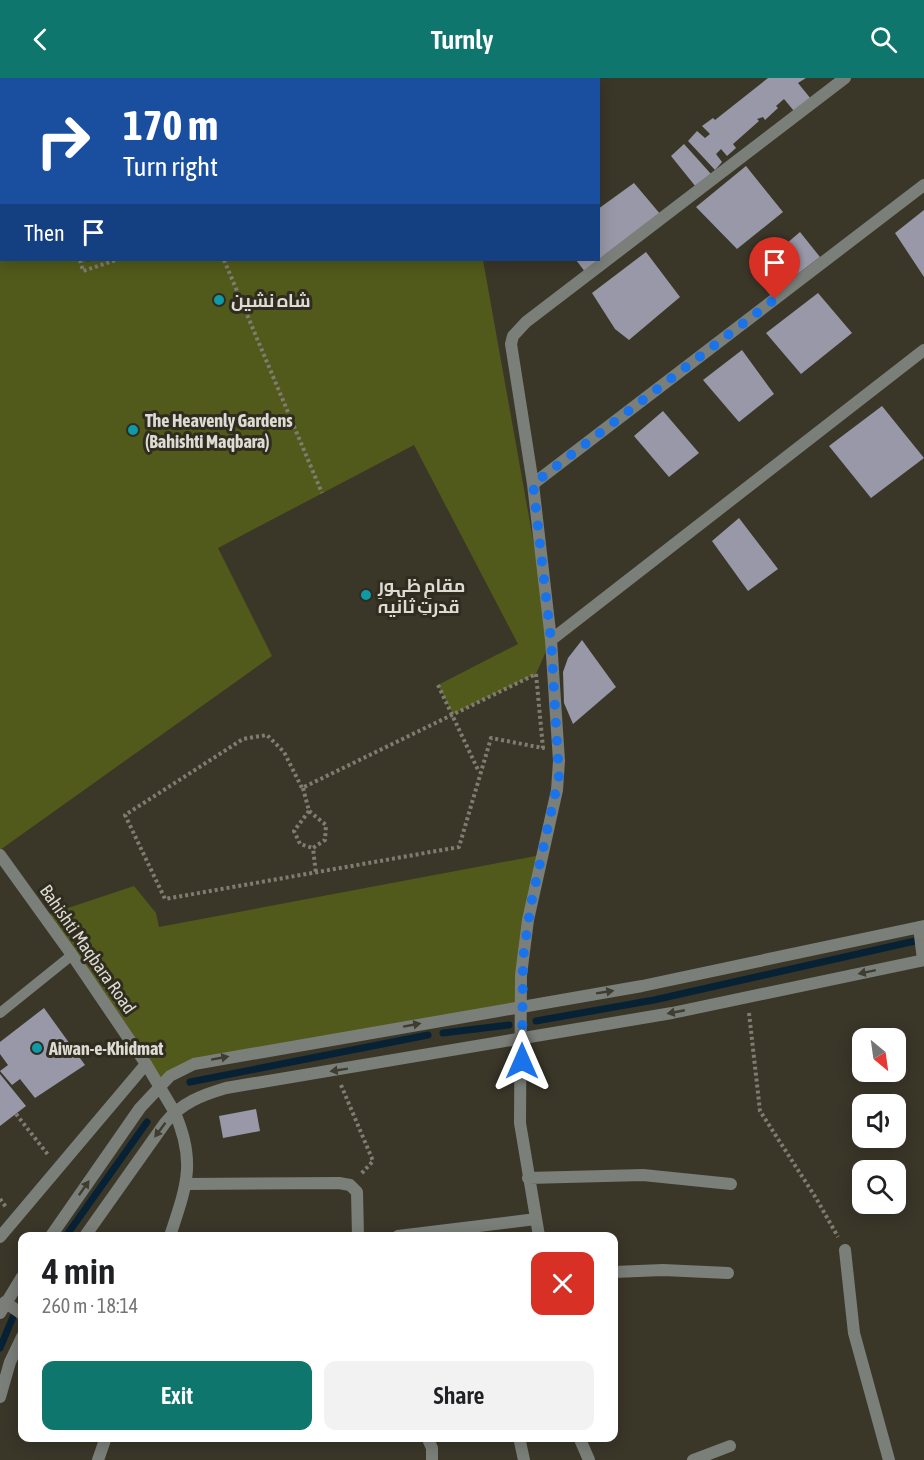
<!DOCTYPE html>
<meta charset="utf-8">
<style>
:root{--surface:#fff;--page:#f2f2f2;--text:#202124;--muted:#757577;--accent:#0f766e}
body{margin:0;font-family:"Asap Condensed",Cairo,sans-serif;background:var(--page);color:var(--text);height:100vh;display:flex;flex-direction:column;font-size:22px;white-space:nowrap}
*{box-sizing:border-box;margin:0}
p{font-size:20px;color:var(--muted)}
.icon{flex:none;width:33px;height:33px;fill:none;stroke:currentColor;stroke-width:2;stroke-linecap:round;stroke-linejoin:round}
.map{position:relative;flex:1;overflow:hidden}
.drawer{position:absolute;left:18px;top:1154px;width:600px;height:210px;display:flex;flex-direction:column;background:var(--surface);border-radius:12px;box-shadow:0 3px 15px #0003}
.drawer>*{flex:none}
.guide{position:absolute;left:0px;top:0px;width:600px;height:183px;box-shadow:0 3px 15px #0003;background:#1a4fa0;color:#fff;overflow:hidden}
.needle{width:39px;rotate:151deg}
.controls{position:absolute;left:852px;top:950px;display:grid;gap:12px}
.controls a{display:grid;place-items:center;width:54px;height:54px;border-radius:12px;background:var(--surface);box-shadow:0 3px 15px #0003;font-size:30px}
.pin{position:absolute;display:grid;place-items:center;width:51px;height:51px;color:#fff;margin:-62px -26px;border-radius:50% 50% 50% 0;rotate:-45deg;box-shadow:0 0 6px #0007}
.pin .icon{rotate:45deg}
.me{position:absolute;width:66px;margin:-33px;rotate:0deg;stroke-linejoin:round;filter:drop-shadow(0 0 4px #0008)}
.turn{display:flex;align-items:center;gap:21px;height:126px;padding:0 24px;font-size:27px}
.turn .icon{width:78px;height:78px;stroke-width:2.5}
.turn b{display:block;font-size:42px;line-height:51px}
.then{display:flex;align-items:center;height:57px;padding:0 24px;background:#0003;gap:12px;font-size:22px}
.round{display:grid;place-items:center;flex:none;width:63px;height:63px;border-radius:12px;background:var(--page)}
.headline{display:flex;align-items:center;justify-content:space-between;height:102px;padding:0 24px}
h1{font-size:36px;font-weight:600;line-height:45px}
.button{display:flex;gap:12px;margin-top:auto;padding:12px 24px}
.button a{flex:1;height:69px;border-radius:12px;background:var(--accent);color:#fff;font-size:24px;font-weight:600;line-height:69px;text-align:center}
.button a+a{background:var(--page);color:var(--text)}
header{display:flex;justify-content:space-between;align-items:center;height:78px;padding:0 24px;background:var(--accent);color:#fff;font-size:27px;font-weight:600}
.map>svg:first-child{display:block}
</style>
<header><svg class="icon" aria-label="back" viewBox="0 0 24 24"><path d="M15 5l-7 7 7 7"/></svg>Turnly<svg class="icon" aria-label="search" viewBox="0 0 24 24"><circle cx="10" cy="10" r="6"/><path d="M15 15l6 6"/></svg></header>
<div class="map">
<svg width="924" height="1382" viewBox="0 0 924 1382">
<rect width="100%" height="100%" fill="#3a3729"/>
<path fill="#515a1a" d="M0 63 2 182H86L87 184 95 182H483L551 562 536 596 453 636 438 607 518 566 414 367 218 470 272 578 0 772Z
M541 777 521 928 210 982 160 1007 44 838 134 808 156 835 159 849Z"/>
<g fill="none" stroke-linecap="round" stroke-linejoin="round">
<path stroke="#082235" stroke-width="7" d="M536 943 654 922 915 863
M443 955 509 947
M190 1004 428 957
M66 1158 147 1044
M21 1226 22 1223
M0 1270 13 1239"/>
</g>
<path fill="#9898a8" d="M768 0H806L798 5 811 21 794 33 784 21 776 28 778 30 765 42 763 39 757 41 759 43 733 66 736 70 727 78 721 71 716 76 722 84 715 92 688 63 697 53 705 60 710 56 702 48 713 40 715 42Z
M684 66 711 96 696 109 671 78Z
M746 88 783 134 737 171 696 129Z
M634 105 661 137 586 195 576 182H598V131Z
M924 132V199L895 155Z
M800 154 820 179 770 217 753 194Z
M646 174 680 219 629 262 615 251 592 215Z
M818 215 852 255 801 296 766 255Z
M742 272 774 316 739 344 703 302Z
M882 328 924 380 871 420 829 368Z
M663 333 699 375 669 399 634 358Z
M739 440 778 491 748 513 712 463Z
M582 562 616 609 573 646 564 625 563 594 568 580Z
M44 930 85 987 35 1020 20 1001 12 1007 0 993 8 987 0 976V964Z
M0 996 26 1028 0 1048Z
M256 1031 260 1053 223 1060 219 1038Z"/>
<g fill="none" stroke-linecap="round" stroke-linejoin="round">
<path stroke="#7f7d71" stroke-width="4" stroke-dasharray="3 3" stroke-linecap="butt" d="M80 182 83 193 116 182
M224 182 322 415
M536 596 543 670 491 660 459 769 165 821 125 737 243 661 267 657 284 674 302 710Z
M438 607 479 694
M303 710 309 733 326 747 325 762 313 770 316 796
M309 733 294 753 300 766 313 770
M749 935 760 1033 816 1120 838 1159
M341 1007 373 1083 361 1096
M16 1036 49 1078
M0 1121 6 1129"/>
<path stroke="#7b7f79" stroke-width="10" d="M0 935 72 877"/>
<path stroke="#7b7f79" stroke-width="12" d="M845 1172 854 1255 889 1382"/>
<path stroke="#7b7f79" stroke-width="12" d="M533 406 924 107
M551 562 924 272
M528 1100 643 1097 731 1106
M187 1106 339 1105 350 1107 357 1114 358 1158
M170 1158C186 1109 197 1084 174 1033
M398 1158 536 1141
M539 1158 520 1045 521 897 528 842 557 712 559 683 551 562 533 406 511 266 513 258 526 244 845 0
M0 1159 146 986
M614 1194 663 1192 728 1195
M427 1359 432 1370V1382
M519 1359 524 1382
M579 1359 589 1382
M98 1382 106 1359
M693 1382 730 1368"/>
<path stroke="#7b7f79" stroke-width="12" d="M0 777 72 877 146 986 174 1033
M919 849 923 882
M51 1158 140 1030 170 998 194 986 642 908 924 848
M85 1158 165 1045C181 1025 202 1017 226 1010L672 935 924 882
M5 1224 22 1236
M0 1235 22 1199
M0 1319 10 1284 22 1259"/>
<path stroke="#7f7d71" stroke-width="4" stroke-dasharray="3 3" stroke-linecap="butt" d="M917 863 924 862
M14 1237 17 1232"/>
</g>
<defs><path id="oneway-solid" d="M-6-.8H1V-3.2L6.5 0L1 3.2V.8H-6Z" transform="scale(1.5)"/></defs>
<g fill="#3f3d31">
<use href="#oneway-solid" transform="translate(867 894) rotate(168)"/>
<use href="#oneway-solid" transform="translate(605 914) rotate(-9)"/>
<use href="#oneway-solid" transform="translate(676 934) rotate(169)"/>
<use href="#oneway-solid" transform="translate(412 947) rotate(-10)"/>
<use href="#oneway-solid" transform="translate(220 980) rotate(-10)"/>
<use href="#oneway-solid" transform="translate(339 992) rotate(171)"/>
<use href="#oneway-solid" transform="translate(160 1052) rotate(127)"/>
<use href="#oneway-solid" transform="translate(84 1110) rotate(-55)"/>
</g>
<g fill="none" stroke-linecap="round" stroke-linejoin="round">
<path stroke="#1a73e8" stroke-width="10" stroke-dasharray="0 18" d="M522 983 523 880 531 826 559 698 551 562 533 406 775 221"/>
</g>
<g fill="#0f9aa8" stroke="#302c1f" stroke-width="2">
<circle cx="219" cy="222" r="6"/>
<circle cx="133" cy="352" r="6"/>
<circle cx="366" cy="517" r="6"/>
<circle cx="37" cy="970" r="6"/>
</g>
<g text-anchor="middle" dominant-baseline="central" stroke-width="6" stroke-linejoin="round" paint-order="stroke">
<g font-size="18" font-weight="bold" fill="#dddbd3" stroke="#302c1f" text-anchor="start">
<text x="231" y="222">شاہ نشین</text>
<text x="145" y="342">The Heavenly Gardens<tspan x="145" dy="21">(Bahishti Maqbara)</tspan></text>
<text x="378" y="507">مقامِ ظہورِ<tspan x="378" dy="21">قدرتِ ثانیہ</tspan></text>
<text x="49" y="970">Aiwan-e-Khidmat</text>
</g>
<g font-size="18" fill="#dddbd3" stroke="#302c1f">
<text transform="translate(88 871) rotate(55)">Bahishti Maqbara Road</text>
</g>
</g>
</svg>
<div class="controls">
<a><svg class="needle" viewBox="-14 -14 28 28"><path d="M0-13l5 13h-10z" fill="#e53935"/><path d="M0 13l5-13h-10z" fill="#757577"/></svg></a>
<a><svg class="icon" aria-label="sound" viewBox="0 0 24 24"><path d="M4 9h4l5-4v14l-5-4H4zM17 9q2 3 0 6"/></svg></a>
<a><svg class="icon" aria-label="search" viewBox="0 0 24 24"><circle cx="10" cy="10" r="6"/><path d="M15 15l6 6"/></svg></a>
</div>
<div class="pin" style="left:775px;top:221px;background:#d93025"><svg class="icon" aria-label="arrive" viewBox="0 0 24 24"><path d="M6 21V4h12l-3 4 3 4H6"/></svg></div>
<svg class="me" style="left:522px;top:983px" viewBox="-20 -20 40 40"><path d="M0-17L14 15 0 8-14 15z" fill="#1a73e8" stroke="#fff" stroke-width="4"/></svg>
<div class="guide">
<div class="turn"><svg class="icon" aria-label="right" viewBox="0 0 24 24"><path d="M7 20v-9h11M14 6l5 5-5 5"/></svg><div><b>170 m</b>Turn right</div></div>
<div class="then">Then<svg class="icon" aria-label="arrive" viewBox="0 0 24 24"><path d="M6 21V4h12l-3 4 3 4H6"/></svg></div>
</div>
<section class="drawer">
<div class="headline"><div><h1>4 min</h1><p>260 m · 18:14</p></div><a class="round" style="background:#d93025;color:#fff"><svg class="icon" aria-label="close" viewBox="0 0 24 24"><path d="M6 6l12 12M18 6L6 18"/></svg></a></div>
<div class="button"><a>Exit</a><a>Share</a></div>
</section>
</div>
